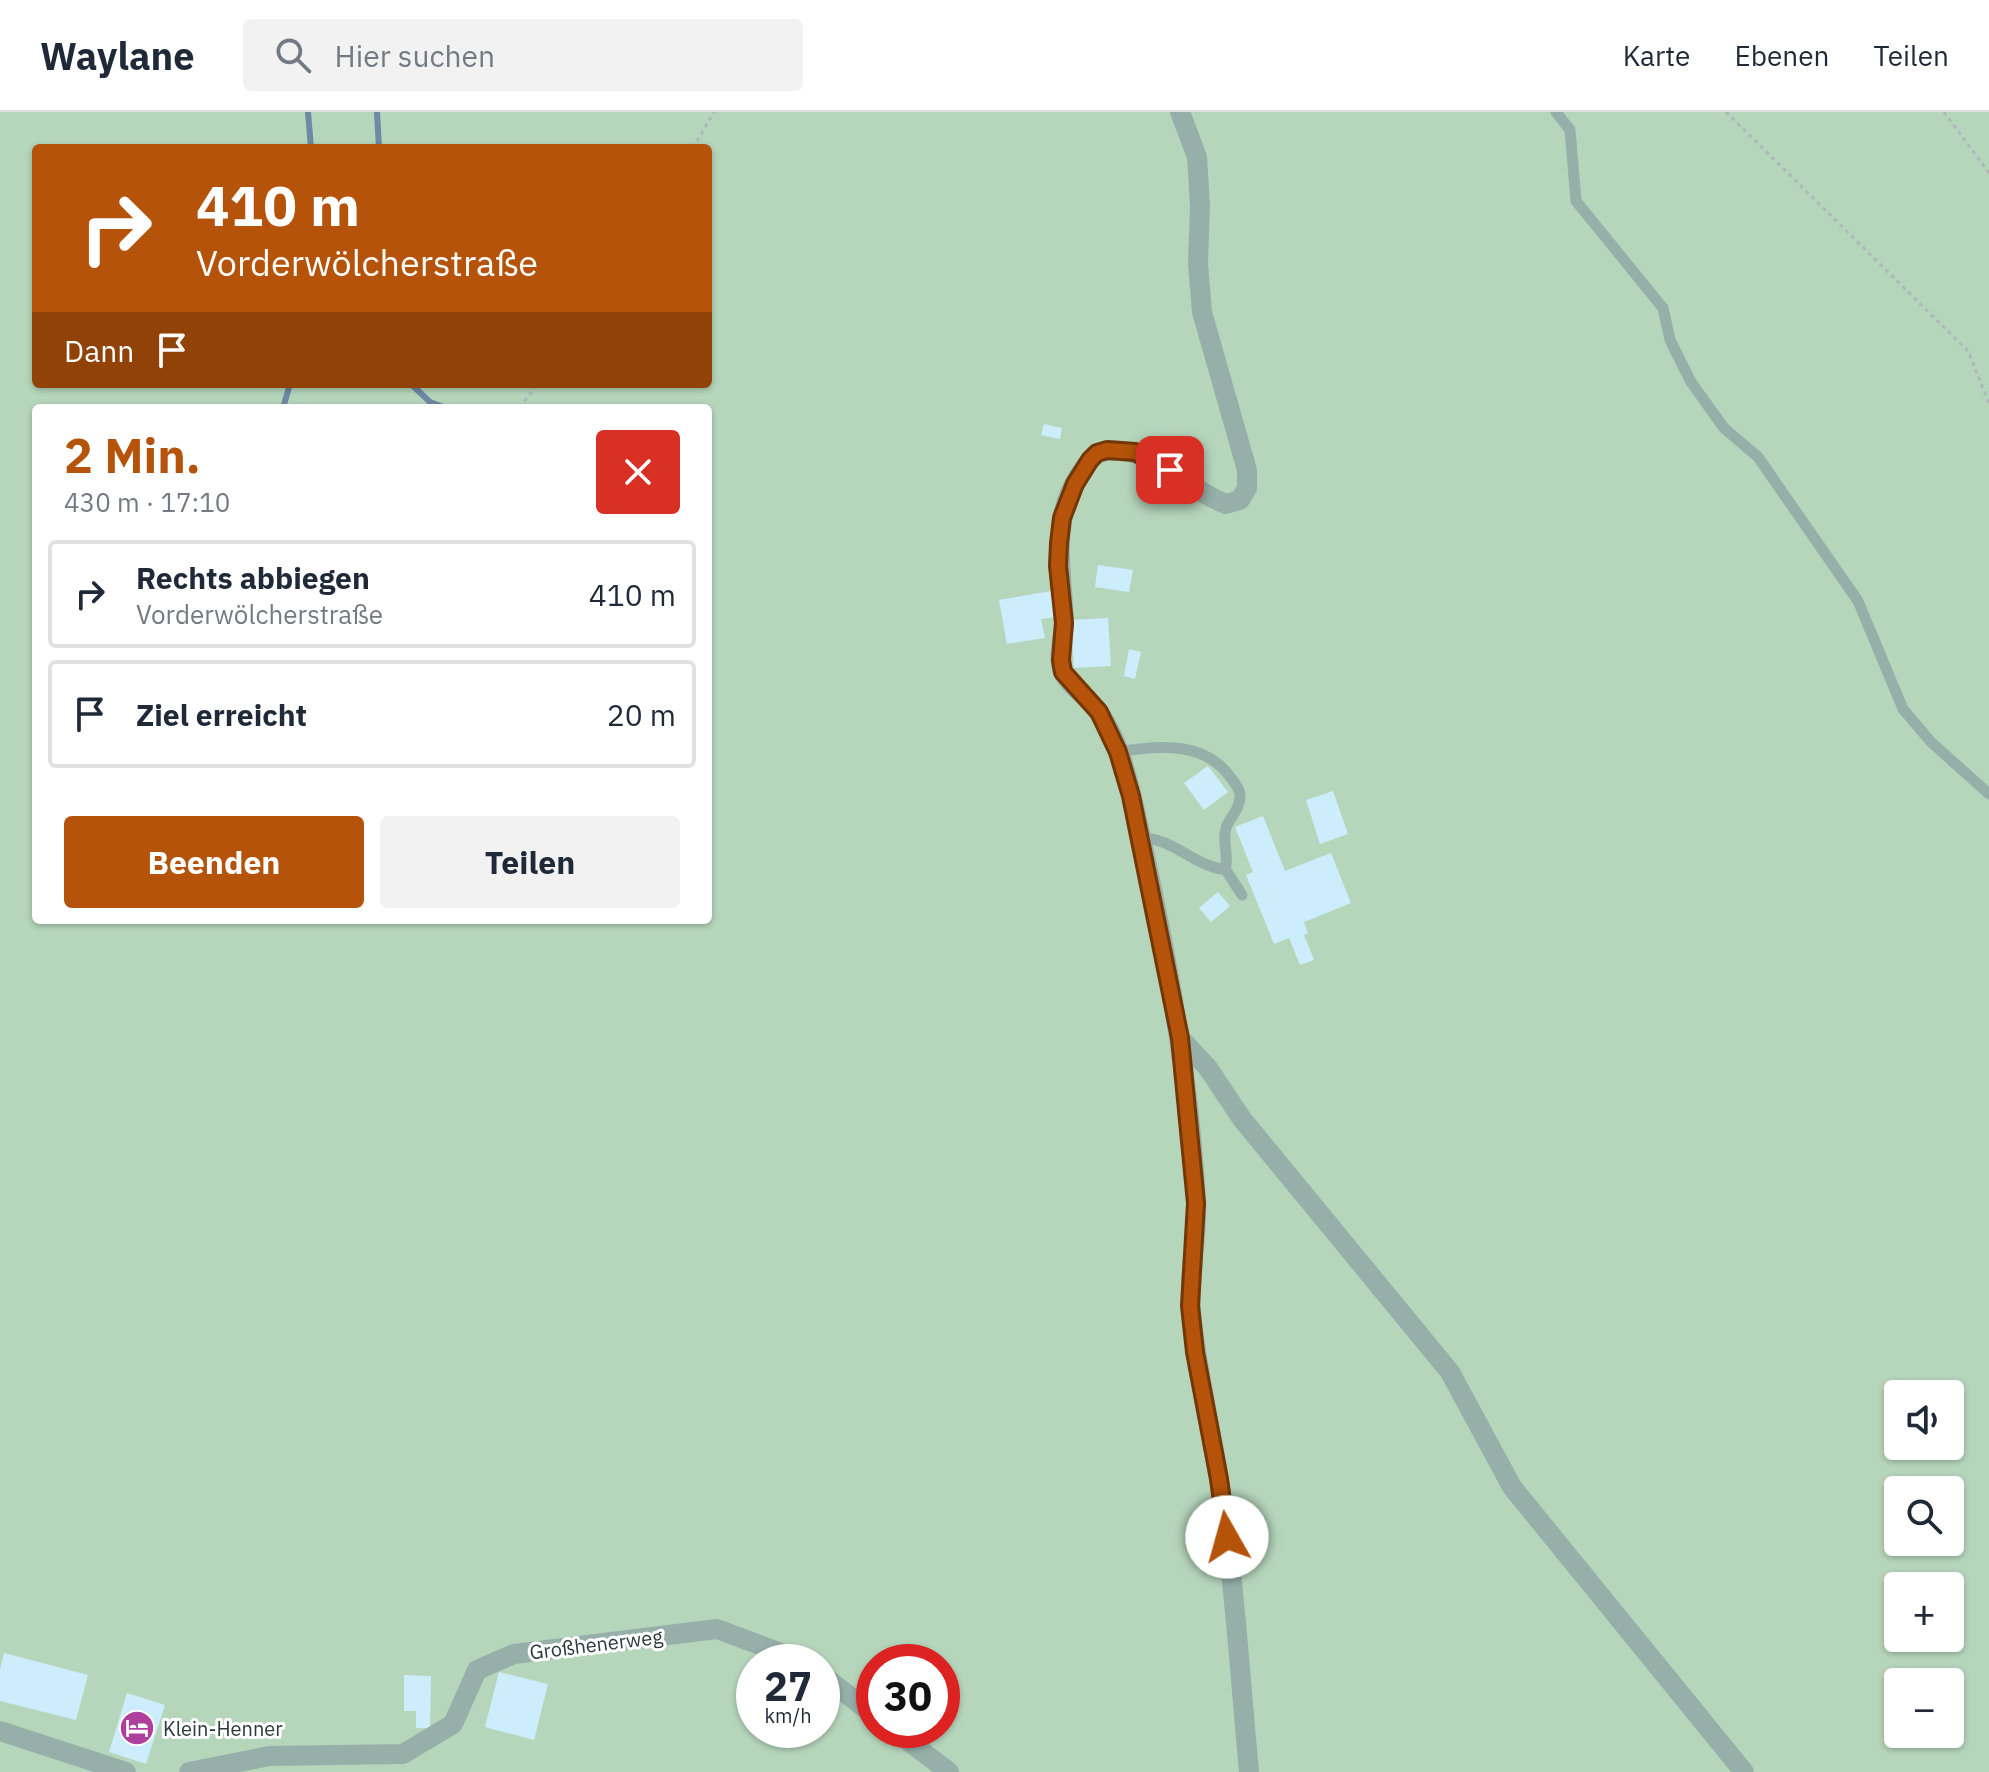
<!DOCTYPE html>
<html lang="de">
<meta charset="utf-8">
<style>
:root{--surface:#fff;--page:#f2f2f3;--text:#1f2937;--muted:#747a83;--line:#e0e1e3;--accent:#b45309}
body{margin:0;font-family:"IBM Plex Sans",sans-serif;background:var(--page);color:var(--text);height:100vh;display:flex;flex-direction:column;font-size:30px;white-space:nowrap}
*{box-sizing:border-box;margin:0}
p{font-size:26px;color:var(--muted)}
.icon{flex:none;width:44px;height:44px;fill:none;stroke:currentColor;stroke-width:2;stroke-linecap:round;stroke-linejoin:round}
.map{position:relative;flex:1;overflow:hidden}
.sheet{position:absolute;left:32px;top:292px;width:680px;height:520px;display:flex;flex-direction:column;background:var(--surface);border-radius:8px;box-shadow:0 2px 6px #0004}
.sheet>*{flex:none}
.hud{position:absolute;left:32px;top:32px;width:680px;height:244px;border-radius:8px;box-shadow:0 2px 6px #0004;background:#b45309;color:#fff;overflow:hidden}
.controls{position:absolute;left:1884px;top:1268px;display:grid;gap:16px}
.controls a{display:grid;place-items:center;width:80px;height:80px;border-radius:8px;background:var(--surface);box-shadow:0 2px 6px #0004;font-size:40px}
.speed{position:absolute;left:736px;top:1532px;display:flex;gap:16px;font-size:40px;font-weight:700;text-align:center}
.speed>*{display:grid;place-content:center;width:104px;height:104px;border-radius:50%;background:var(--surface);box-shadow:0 2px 6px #0004;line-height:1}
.speed small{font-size:20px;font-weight:400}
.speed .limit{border:12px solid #d22;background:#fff;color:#111}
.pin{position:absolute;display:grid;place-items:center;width:68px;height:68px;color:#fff;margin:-34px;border-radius:16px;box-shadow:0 4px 12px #0006}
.me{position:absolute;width:88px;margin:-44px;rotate:353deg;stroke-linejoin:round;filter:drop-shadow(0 0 6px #0008)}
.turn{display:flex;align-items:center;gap:28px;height:168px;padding:0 32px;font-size:36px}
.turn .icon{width:104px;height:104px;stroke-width:2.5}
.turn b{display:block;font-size:56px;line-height:68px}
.then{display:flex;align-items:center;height:76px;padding:0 32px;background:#0003;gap:16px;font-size:30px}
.round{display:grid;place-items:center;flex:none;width:84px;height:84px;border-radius:8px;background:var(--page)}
.overview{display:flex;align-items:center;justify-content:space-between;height:136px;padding:0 32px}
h1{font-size:48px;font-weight:800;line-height:60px;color:var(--accent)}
.cta{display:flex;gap:16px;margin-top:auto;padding:16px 32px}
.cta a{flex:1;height:92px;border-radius:8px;background:var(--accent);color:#fff;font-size:32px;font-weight:800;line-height:92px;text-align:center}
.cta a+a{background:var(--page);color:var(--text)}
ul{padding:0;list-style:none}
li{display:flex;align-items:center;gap:24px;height:108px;margin:0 16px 12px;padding:0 16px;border:4px solid var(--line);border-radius:8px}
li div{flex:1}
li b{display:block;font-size:30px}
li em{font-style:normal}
header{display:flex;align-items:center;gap:48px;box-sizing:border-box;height:112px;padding:0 40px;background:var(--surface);border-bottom:2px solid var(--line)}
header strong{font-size:38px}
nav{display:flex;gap:44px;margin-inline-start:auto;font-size:28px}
.search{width:560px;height:72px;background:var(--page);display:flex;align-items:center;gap:20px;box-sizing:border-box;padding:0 28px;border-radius:8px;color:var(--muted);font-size:30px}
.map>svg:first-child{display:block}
</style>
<header>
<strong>Waylane</strong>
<div class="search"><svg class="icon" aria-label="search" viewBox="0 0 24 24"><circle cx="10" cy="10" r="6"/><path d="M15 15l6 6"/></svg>Hier suchen</div>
<nav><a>Karte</a><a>Ebenen</a><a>Teilen</a></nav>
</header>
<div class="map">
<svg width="1989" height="1660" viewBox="0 0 1989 1660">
<rect width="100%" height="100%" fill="#f6fdfd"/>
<path fill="#b6d6bc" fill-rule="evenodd" d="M0 0H1989V1660H0ZM36 36H708V272H36ZM36 296H708V808H36ZM1898 1282H1950V1334H1898ZM1898 1378H1950V1430H1898ZM1898 1474H1950V1526H1898ZM754 1550H822V1618H754ZM874 1550H942V1618H874ZM1898 1570H1950V1622H1898Z"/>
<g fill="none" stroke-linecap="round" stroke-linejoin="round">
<path stroke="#6f88a3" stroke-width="6" d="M308 0 311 36
M377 0 379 36
M411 272 430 290 446 296
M283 296 290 272"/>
</g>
<path fill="#cdedfd" d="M1044 312 1062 316 1060 327 1041 323Z
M1098 453 1133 458 1129 480 1095 475Z
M1051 479 1056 505 1041 507 1045 526 1007 532 999 488Z
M1108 506 1111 554 1074 556 1071 508Z
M1129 537 1141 540 1135 567 1124 564Z
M1208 654 1228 680 1204 698 1184 671Z
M1333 679 1348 722 1320 732 1306 688Z
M1263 704 1285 759 1331 741 1351 791 1304 810 1308 821 1304 823 1314 848 1300 853 1289 826 1274 832 1246 763 1253 760 1235 715Z
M1218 780 1230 794 1211 810 1199 796Z
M4 1541 88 1563 76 1608 0 1589V1558Z
M499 1560 548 1572 534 1628 485 1615Z
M404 1563 431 1564 430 1616H416V1599H404Z
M127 1581 165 1593 146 1652 109 1640Z"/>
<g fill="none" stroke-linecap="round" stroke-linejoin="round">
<path stroke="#afb8b9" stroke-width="3" stroke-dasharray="4 4" stroke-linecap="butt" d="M1726 0 1968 239 1989 291
M1944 0 1989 61
M693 36 714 0
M520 296 537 272"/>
<path stroke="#96b0a9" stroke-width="11" d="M1556 0 1570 18 1576 89 1663 196 1670 228 1691 270 1724 316 1758 345 1858 489 1903 597 1931 630 1989 682
M1118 640C1159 633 1205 629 1231 666 1235 671 1239 676 1240 682 1241 696 1230 705 1226 716 1222 729 1228 740 1226 753L1221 757C1192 752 1171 725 1140 726
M1224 755 1242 783"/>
<path stroke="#96b0a9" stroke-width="20" d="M1180 0 1197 45 1200 93 1198 152 1202 200 1247 358V376L1240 388 1226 392C1182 376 1149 327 1097 341 1047 392 1061 445 1064 508 1064 525 1056 546 1064 562 1070 574 1084 582 1092 592 1114 616 1125 655 1132 685 1162 817 1189 955 1196 1090 1198 1126 1188 1163 1191 1199 1196 1256 1210 1311 1219 1368 1234 1464 1240 1563 1249 1660
M1180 926 1208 956 1242 1007 1450 1260 1512 1375 1744 1660
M822 1563 874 1603
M894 1618 949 1660
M0 1619 126 1660
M189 1660 269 1644 403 1642 453 1612 477 1558 514 1542 717 1517 805 1550"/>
</g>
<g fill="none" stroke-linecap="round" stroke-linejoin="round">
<g stroke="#753606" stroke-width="20">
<path id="route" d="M1170 358 1135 340 1107 338 1097 341 1090 348 1075 372 1062 406 1059 431 1058 454 1064 511 1061 548 1063 560 1099 600 1118 640 1131 684 1180 926 1196 1091 1190 1194 1195 1240 1219 1367 1227 1425"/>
</g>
<use href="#route" stroke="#b45309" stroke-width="14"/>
</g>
<defs>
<g id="hotel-disc" transform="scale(1.8)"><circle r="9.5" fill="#ae3f9d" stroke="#fff"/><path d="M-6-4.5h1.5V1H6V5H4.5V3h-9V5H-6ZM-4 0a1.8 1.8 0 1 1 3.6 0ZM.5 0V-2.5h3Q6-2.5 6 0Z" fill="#fff"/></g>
</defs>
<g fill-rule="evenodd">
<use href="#hotel-disc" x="137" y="1616"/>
</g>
<g text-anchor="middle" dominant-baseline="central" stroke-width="6" stroke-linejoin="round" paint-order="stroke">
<g font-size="20" fill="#2d3a3b" stroke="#fff">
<text transform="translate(596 1532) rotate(-7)">Großhenerweg</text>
</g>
<g font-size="20" fill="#2d3a3b" stroke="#fff" text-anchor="start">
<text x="163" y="1616">Klein-Henner</text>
</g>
</g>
</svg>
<div class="controls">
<a><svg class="icon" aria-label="sound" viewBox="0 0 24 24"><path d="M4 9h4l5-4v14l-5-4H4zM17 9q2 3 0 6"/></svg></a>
<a><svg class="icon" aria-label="search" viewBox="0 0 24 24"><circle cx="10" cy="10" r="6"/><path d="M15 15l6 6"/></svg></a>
<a>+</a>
<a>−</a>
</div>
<div class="speed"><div>27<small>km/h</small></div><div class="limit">30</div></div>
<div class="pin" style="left:1170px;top:358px;background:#d93025"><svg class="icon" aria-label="arrive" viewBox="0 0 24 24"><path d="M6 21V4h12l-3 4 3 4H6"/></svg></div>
<svg class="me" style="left:1227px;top:1425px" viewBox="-20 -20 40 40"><circle r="19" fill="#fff"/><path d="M0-13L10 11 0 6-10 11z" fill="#b45309"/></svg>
<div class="hud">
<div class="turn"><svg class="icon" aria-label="right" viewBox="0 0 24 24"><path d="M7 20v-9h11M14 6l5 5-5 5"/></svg><div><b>410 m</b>Vorderwölcherstraße</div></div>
<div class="then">Dann<svg class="icon" aria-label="arrive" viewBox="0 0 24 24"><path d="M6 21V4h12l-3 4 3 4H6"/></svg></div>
</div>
<section class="sheet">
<div class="overview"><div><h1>2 Min.</h1><p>430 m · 17:10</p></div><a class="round" style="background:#d93025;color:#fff"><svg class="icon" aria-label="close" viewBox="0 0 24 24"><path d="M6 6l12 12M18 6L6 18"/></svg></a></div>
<ul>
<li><svg class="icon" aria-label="right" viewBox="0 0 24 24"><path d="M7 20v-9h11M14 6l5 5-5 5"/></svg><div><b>Rechts abbiegen</b><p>Vorderwölcherstraße</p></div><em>410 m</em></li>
<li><svg class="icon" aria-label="arrive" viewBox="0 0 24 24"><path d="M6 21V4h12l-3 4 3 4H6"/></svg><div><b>Ziel erreicht</b></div><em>20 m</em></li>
</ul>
<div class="cta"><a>Beenden</a><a>Teilen</a></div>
</section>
</div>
